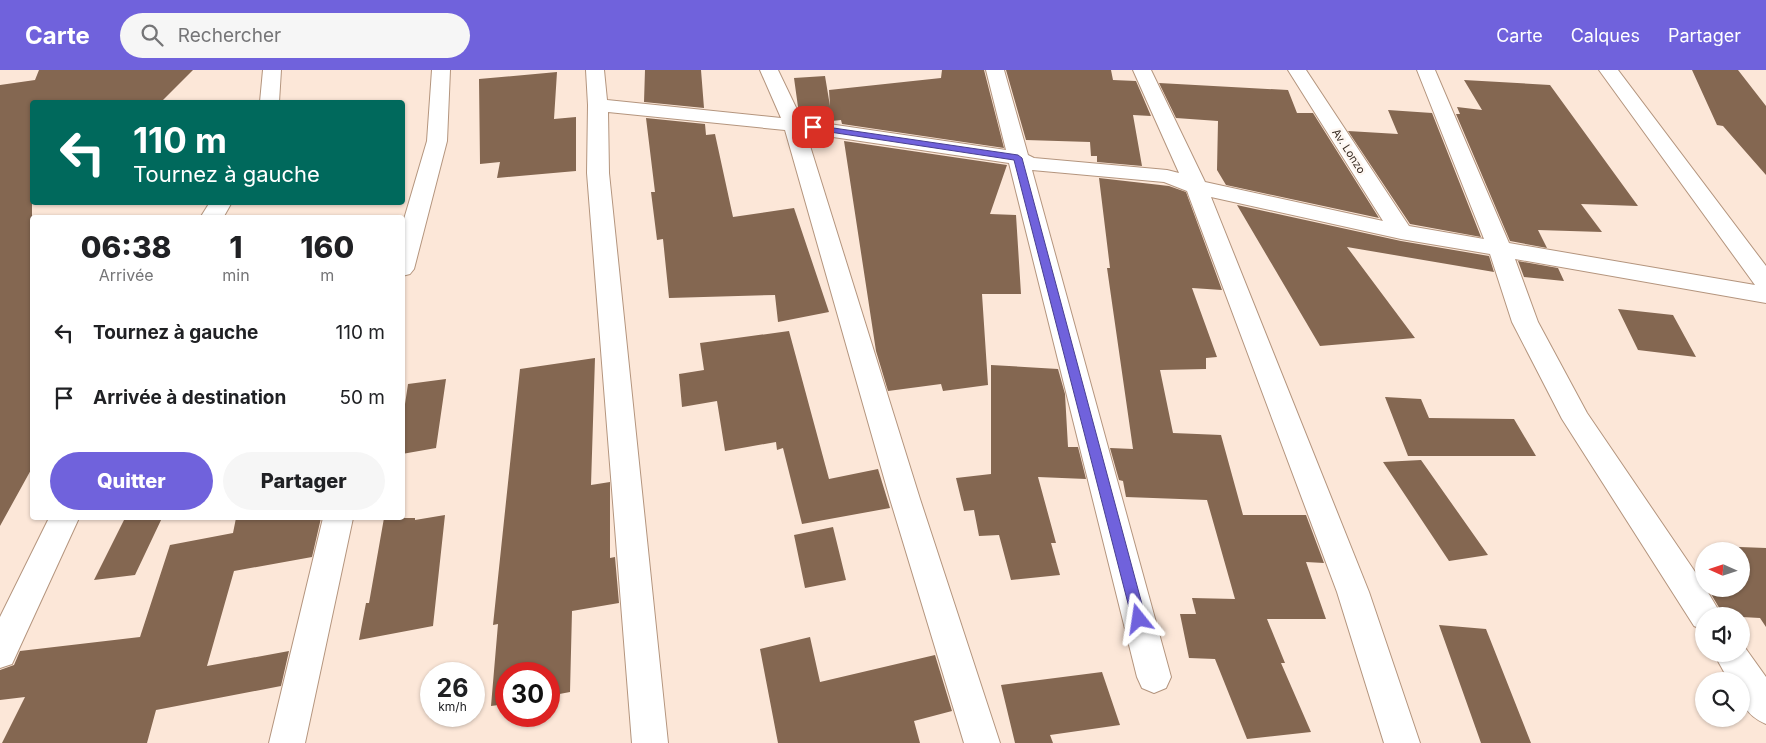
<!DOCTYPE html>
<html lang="fr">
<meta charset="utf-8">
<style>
:root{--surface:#fff;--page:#f6f6f6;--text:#202124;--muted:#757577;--accent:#7062dc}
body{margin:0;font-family:Inter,sans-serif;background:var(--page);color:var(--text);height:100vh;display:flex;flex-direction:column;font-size:19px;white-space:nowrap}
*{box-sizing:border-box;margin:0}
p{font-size:16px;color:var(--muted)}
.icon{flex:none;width:28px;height:28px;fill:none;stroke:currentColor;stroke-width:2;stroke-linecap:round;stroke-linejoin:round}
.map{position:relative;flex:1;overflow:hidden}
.drawer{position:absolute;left:30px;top:145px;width:375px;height:305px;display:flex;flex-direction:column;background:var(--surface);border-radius:5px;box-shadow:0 1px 4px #0004}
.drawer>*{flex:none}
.hud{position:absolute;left:30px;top:30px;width:375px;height:105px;border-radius:5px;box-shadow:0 1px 4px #0004;background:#00695c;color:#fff;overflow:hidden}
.needle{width:32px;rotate:273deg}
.buttons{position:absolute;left:1695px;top:472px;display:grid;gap:10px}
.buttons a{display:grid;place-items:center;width:55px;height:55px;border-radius:50%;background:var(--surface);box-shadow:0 1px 4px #0004;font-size:25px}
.speed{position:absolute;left:420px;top:592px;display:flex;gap:10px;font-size:25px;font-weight:700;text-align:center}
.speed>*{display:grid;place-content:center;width:65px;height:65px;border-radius:50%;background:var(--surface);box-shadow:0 1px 4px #0004;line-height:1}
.speed small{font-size:12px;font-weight:400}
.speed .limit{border:8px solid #d22;background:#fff;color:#111}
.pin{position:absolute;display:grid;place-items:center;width:42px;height:42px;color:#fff;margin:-21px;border-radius:10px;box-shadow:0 2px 8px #0006}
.me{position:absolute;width:55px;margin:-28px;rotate:345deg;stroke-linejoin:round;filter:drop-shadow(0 0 4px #0008)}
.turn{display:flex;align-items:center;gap:18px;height:105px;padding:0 20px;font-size:22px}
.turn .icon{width:65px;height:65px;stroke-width:2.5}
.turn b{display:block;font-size:35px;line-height:42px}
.eta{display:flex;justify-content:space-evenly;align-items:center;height:85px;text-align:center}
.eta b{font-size:30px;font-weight:800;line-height:35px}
.primary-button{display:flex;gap:10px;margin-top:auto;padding:10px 20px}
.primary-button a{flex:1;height:58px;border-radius:30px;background:var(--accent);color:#fff;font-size:20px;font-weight:800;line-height:58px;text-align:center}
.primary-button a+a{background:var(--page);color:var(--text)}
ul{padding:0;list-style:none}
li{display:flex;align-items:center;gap:15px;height:65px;padding:0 20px}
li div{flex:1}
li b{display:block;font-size:19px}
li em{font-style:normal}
header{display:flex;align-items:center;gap:30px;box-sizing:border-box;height:70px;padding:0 25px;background:var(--accent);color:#fff}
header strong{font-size:24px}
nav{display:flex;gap:28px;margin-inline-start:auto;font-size:18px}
.search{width:350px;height:45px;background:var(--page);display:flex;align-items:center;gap:12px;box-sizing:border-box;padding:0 18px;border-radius:28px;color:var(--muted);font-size:19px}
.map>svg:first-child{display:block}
</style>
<header>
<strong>Carte</strong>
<div class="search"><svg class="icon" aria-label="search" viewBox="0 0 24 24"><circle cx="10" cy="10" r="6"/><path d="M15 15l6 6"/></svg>Rechercher</div>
<nav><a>Carte</a><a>Calques</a><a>Partager</a></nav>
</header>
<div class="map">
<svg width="1766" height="673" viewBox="0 0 1766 673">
<rect width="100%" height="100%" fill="#fce7d8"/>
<path fill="#846751" d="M39 0H193L161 32H32V398L0 456V15L35 10Z
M645 0H701L704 38 644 32Z
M942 0H984L1004 78 842 54 841 50 832 51 831 46 803 48 798 37 794 8 825 6 830 36 829 20 941 8Z
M1006 0H1111L1113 10 1136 11 1151 46 1133 45 1142 96 1097 92V86H1091L1090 72 1026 70Z
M1692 0H1738L1766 36V105L1723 56 1717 55Z
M557 2 554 49 576 47V101L497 108 500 92 480 94 479 9Z
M1464 10 1550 15 1638 136 1581 134 1602 162 1538 160 1547 178 1510 171 1456 44H1460L1457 37 1482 40Z
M1159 13 1288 20 1297 43H1313L1379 148 1226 115 1217 100 1218 51 1176 48Z
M1388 40 1432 43 1481 167 1410 154 1348 61 1398 64Z
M646 48 705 54 706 65 715 64 733 147 794 138 829 242 778 252 775 225 669 228 663 169 657 170 651 122H655Z
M844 71 1007 95 990 144 1016 145 1021 224H982L988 315 943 321 941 314 888 321 876 281Z
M1099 108 1169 116 1186 122 1222 220 1192 218 1217 287 1206 288V299L1160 300 1173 363 1221 365 1243 445H1306L1324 493 1306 492 1326 549H1267L1285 593H1281L1311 662 1247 669 1215 589 1189 588 1180 544H1196L1192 528 1235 529 1207 430 1126 427 1123 411 1119 410 1110 378 1133 379 1107 198H1110Z
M1237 135 1401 171 1489 186 1494 202 1347 177 1415 268 1320 276Z
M1518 191 1558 198 1564 211 1524 207Z
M1618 239 1673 245 1696 287 1638 280Z
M789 261 829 409 878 399 890 438 802 454 783 378 777 380 776 372 725 381 717 331 682 337 679 304 704 300 700 273Z
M595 288 591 415 610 412V488L615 487 619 533 572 541 570 622 549 626V604H506V634L491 636 498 554 493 555 520 299Z
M991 295 1058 299 1065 324 1068 377H1078L1086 409 1038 407 1056 473H1051L1060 505 1011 510 999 465 979 466 974 440 964 441 956 408 991 404Z
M446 309 436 378 402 384V354L408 314Z
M1385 327 1421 329 1429 348 1514 349 1536 386H1408Z
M1421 390 1488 485 1449 491 1383 392Z
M445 445 433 556 359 570 366 533H369L384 448H415V450Z
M125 448H162L135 505 94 510Z
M236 448H321L312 487 234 501 207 596 289 581 281 616 156 640 147 673H2L25 627 0 630V600L14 595 20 581 140 567 170 475 233 463Z
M833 457 846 510 805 518 794 465Z
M1713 476 1766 478V557L1760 548 1724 546 1708 519H1741V481H1717Z
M1439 555 1486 559 1531 673H1481Z
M810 567 820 612 935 585 952 641 914 651 920 673H778L760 579Z
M1102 602 1120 655 1050 665 1053 673H1015L1001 615Z"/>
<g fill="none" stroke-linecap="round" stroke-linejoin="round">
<g stroke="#b4957e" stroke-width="2">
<path id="minor" d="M263 0H281L279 32H260Z
M432 0H450L447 71 414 199 410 204 402 206V156L427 71Z
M586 0H604L607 30 781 48 760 0H778L802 50 1006 80 986 0H1004L1028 85 1034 88 1167 100 1179 103 1133 0H1151L1205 112 1383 151 1288 0H1306L1409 156 1484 169 1417 0H1435L1509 173 1755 215 1599 0H1618L1766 196V233L1515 189 1538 252 1587 343 1704 515V519H1706L1722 546H1704V560L1694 556 1562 349 1512 252 1490 184 1401 169 1211 127 1369 522 1420 673H1384L1337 522 1187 121 1164 112 1032 100 1171 607 1166 618 1154 623 1142 618 1137 607 1009 93 806 63 920 429 1000 673H964L890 429 785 60 608 42 609 103 668 673H632L587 103 588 35Z
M210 132H232L223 148H200Z
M49 448H79L12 594 0 598V547Z
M323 448H353L305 673H269Z
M1741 572 1766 607V654C1745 645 1741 633 1741 611H1729L1714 584H1741Z"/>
</g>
<use href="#minor" fill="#fff" fill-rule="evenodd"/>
</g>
<path fill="#7062dc" stroke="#49408f" d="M813 55 1018 85 1022 88 1146 549 1144 554 1139 555 1134 554 1132 549 1014 90 810 59 808 57Z"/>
<g text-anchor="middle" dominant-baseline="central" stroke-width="5" stroke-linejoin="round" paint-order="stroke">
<g font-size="11" fill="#382b22" stroke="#fef7f2">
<text transform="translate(1349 81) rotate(57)">Av. Lonzo</text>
</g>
</g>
</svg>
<div class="buttons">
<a><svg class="needle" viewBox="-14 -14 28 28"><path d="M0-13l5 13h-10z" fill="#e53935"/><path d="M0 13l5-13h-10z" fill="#757577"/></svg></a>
<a><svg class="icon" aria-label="sound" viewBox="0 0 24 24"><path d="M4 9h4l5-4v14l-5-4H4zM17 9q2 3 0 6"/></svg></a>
<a><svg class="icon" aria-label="search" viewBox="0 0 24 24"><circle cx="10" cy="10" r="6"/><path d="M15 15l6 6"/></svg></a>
</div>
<div class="speed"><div>26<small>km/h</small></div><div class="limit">30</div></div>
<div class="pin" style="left:813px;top:57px;background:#d93025"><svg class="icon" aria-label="arrive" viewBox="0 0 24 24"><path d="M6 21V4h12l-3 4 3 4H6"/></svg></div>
<svg class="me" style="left:1139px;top:549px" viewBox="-20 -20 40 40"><path d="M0-17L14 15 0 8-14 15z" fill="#7062dc" stroke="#fff" stroke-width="4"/></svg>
<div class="hud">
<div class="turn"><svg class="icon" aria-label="left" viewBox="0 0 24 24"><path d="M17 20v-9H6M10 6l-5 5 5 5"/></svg><div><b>110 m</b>Tournez à gauche</div></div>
</div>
<section class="drawer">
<div class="eta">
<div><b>06:38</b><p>Arrivée</p></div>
<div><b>1</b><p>min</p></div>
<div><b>160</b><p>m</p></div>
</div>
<ul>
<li><svg class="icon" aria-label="left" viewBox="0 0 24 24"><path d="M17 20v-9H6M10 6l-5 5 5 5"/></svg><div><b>Tournez à gauche</b></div><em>110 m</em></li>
<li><svg class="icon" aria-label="arrive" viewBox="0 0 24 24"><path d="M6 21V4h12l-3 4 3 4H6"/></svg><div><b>Arrivée à destination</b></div><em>50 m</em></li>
</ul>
<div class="primary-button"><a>Quitter</a><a>Partager</a></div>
</section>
</div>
